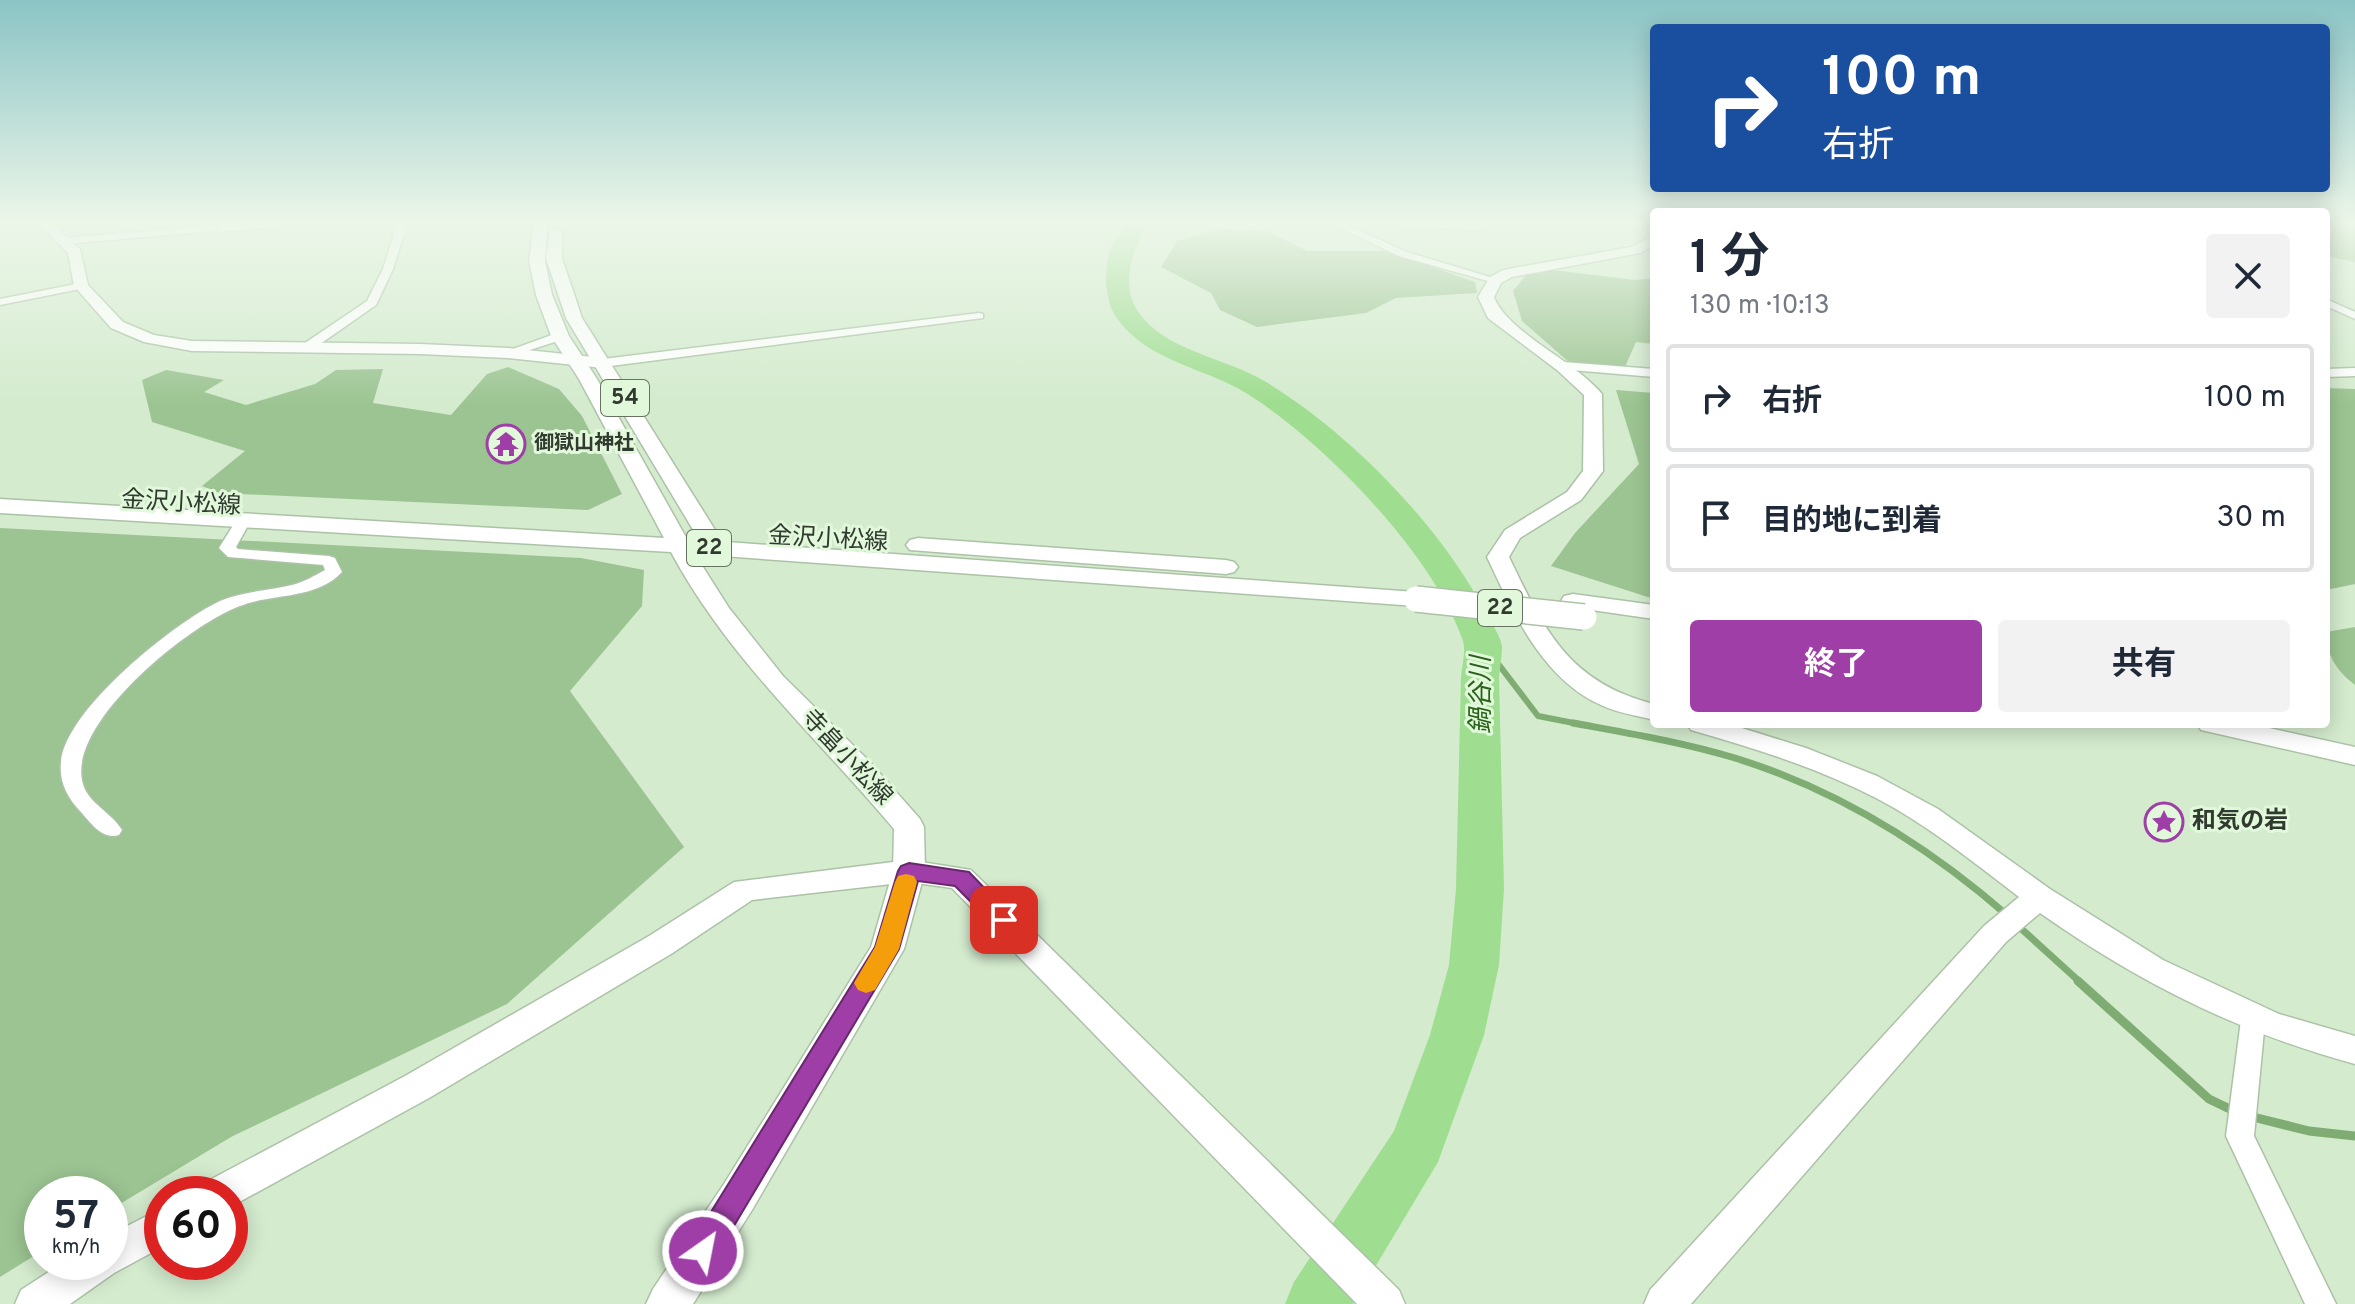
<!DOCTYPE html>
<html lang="ja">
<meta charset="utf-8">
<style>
:root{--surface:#fff;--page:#f2f2f3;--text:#1f2937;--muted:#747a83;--line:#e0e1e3;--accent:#9e3ea6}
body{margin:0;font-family:Overpass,"Noto Sans JP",sans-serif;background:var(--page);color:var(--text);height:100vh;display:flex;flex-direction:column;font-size:30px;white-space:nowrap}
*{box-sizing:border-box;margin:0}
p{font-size:26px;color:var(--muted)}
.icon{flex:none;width:44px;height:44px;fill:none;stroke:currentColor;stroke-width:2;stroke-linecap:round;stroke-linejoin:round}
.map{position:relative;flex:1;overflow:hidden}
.drawer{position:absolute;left:1650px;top:208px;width:680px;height:520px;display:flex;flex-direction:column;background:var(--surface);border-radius:8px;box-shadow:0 4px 20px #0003}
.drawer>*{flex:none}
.top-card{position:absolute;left:1650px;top:24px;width:680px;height:168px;border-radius:8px;box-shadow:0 4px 20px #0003;background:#1a4fa0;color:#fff;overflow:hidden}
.speed{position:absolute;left:24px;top:1176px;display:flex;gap:16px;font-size:40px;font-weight:700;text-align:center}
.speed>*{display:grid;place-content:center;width:104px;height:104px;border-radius:50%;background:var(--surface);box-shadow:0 4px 20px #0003;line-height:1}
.speed small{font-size:20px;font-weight:400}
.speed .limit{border:12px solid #d22;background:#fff;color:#111}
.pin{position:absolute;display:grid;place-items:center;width:68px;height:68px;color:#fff;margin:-34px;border-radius:16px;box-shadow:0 4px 12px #0006}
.me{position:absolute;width:88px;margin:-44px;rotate:33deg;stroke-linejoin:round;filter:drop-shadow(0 0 6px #0008)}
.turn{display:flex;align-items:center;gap:28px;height:168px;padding:0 40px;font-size:36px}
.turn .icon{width:104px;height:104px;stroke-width:2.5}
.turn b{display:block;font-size:56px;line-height:68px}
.round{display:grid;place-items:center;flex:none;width:84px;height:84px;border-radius:8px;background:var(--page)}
.summary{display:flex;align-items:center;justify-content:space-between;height:136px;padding:0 40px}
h1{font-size:48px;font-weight:700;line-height:60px}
.action{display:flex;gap:16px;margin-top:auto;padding:16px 40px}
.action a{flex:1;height:92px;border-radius:8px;background:var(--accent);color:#fff;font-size:32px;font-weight:700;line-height:92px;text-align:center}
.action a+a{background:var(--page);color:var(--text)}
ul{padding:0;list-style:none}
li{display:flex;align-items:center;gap:24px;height:108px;margin:0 16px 12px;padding:0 24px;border:4px solid var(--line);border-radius:8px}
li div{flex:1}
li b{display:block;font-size:30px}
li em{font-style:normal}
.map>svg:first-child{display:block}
</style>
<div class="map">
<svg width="2355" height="1304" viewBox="0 0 2355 1304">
<rect width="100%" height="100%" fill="#d4ebce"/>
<path fill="#9cc492" d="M2326 222H2355V262L2326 256Z
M1218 229 1268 231 1307 251H1387L1475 282 1477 293 1396 298 1366 313 1257 327 1220 310 1211 293 1161 267 1177 241Z
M1552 270 1635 280 1654 278V344L1636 342 1625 367 1570 363 1522 321 1513 291 1526 275Z
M508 367 559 389 582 416 622 494 588 510 220 493 202 486 245 451 152 422 142 380 166 370 224 380 204 392 246 405 315 384 336 370 383 369 373 403 451 415 487 374Z
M2326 388 2355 389V584L2326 590Z
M1616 390 1654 393V599L1551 566 1575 533 1639 464Z
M0 528 581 558 644 570 642 606 570 691 684 847 507 1004 231 1137 110 1210V1194H42V1251L0 1277Z
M2355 627V685C2337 671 2326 655 2326 632Z"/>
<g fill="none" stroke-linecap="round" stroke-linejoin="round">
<path stroke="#7eac73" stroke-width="6" d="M1483 644 1538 716 1584 725"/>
<path stroke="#7eac73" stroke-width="7" d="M1573 723C1627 733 1682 742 1735 758 1838 790 1927 845 2008 916
M2016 924 2081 983"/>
<path stroke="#7eac73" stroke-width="9" d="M2078 981 2209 1099 2234 1111
M2249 1116 2309 1131 2355 1136"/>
<path fill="#9fdd90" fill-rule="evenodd" d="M1128 222H1148C1135 246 1120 281 1136 308 1161 351 1226 357 1266 382 1350 433 1442 527 1486 614 1491 623 1501 636 1502 647 1502 656 1500 667 1499 677L1504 889 1499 965 1484 1035 1438 1162 1353 1304H1285L1294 1282 1394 1131 1430 1035 1449 965 1456 889 1461 677C1462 666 1466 651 1463 641 1434 555 1322 440 1246 393 1203 367 1146 361 1116 317 1105 301 1104 272 1109 253 1112 242 1122 231 1128 222Z"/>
<g stroke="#acc2a7" stroke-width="3">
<path id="street" d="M398 222H408L393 269 376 305 313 349H305V343L367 301 383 269Z
M1327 222H1341L1407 252 1500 280 1495 283 1399 256Z
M1391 222H1495L1475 230 1396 225Z
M220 225 224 226V230L65 244 60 241 65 238Z
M81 283 85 284V288L0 305V299Z
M2326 299 2355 312V319L2326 306Z
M979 313 983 314V318L603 367 597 363 603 359Z
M560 332 564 333V339L508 357 502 353Z
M1563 362 1654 369V377L1559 369 1557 366Z
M2355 368V376L2326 377V369Z
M242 517 250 522 236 547 238 549 329 556 335 558 342 572C316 600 273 593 240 606 190 624 65 724 83 784 88 803 112 813 122 830L119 835C102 840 91 823 80 811 67 797 59 782 61 762 65 710 175 622 220 601 243 591 268 591 292 585 304 582 314 576 325 570L323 565 228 557 219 548 237 519Z
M2253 1010 2262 1013 2265 1020 2254 1136 2336 1304H2305L2226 1136 2241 1020 2244 1013Z"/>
</g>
<g stroke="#acc2a7" stroke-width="3">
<path id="secondary" d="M37 222H50L80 249 88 285 123 322 154 335 192 341 420 344 508 348 603 358 611 363 603 368 508 358 420 354 192 351 144 342 111 328 74 286 68 253Z
M218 222H286L279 226 220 232 213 228Z
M1654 235V245L1640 253 1512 277 1501 283 1494 297C1508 333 1574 360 1602 394L1603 471 1581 500 1520 538 1509 557C1544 630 1569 683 1654 704V720C1636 715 1617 713 1601 705 1542 679 1513 612 1487 557L1505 530 1567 492 1583 471 1584 395 1557 370 1488 318 1478 297 1490 277 1503 270 1631 247Z
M1687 724 1732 725 1806 748 1877 776 1938 809 2050 889 2163 960 2279 1014 2355 1036V1064C2237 1032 2140 983 2040 913L2006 942 1691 1304H1644L1650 1290 1984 926 2019 897C1973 862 1928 825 1876 798 1818 768 1754 748 1691 730Z
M909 860 971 870 1399 1290 1405 1304H1357L952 888 909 882 752 900 671 954 429 1098 232 1206 230 1207V1194H200L206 1182 405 1076 649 936 734 882Z
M162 1208V1247L114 1273 70 1304H15L21 1290 64 1262H110V1235Z"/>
</g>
<g stroke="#acc2a7" stroke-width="3">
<path id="primary" d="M534 222H548L545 261 552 295 569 336 597 379 687 539 692 540 695 533 566 318 546 258 550 230 555 229 562 233V258L582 318 717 533 714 541 1416 592 1425 594 1428 599 1425 604 1416 606 708 555 701 564 703 567 729 608 783 676 868 760 920 819 924 827 925 871 904 949 752 1210 693 1304H646L653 1289 724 1184 871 947 893 871 894 829C817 737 729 660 671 552L0 513V499L664 538 579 379 551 336 536 295 529 261Z
M918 538 1226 560 1234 562 1238 567 1234 572 1226 574 910 550 906 545 910 540Z
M1573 594 1654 605V619L1564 606 1561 601 1564 596Z
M2197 724H2251L2355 747V765L2201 730Z"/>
</g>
<use href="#street" fill="#fff" fill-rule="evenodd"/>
<use href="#secondary" fill="#fff" fill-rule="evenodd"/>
<use href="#primary" fill="#fff" fill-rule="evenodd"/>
<g stroke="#acc2a7" stroke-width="28" stroke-linecap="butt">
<path id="primary-bridge" d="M1416 599 1584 617"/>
</g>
<use href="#primary-bridge" stroke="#fff" stroke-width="25"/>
</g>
<linearGradient id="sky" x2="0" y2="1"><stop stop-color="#8bc4c5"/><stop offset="0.55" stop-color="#ecf6e9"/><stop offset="1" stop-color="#ecf6e9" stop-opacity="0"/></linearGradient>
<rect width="2355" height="404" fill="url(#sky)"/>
<path fill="#9e3ea6" stroke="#67286c" stroke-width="2" d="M909 863 969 872 1015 920 1012 927 1004 929 996 927 955 886 918 881 899 949 713 1261 703 1265 693 1261 688 1251 693 1241 875 947 898 871 901 866Z"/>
<path fill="#f59e0b" d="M906 874 914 876 917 882 899 949 875 990 866 993 858 990 854 983 875 947 895 882 898 876Z"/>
<defs>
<g id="temple-ring" transform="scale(2)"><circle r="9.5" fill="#e1f8db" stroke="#9e3ea6" stroke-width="1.5"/><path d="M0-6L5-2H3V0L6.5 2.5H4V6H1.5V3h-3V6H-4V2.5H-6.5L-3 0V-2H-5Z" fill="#9e3ea6"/></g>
<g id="sight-ring" transform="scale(2)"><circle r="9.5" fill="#e1f8db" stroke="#9e3ea6" stroke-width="1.5"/><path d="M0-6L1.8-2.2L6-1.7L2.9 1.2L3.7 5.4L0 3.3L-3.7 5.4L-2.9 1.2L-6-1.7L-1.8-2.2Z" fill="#9e3ea6"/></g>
</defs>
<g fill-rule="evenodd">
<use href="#temple-ring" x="506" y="444"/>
<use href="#sight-ring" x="2164" y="822"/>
</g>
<g text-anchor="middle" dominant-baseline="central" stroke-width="6" stroke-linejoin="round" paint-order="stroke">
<g font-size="20" font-weight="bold" fill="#313a2f" stroke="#e1f8db" text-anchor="start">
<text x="534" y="444">御獄山神社</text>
</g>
<g fill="#e1f8db" stroke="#667363" stroke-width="2">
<rect x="601" y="380" width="48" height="36" rx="6"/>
<rect x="687" y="530" width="44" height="36" rx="6"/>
<rect x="1478" y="590" width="44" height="36" rx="6"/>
</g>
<g font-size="22" font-weight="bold" fill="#313a2f">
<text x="625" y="398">54</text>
<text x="709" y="548">22</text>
<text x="1500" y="608">22</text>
</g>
<g font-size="24" fill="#313a2f" stroke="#e1f8db">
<text transform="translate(181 504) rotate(3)">金沢小松線</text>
<text transform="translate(828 540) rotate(3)">金沢小松線</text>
<text transform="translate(846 758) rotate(47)">寺畠小松線</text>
</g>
<g font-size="24" font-weight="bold" fill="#313a2f" stroke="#e1f8db" text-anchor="start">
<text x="2192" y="822">和気の岩</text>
</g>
<g font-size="26" font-style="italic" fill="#296218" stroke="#e1f8db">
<text transform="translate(1482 695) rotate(-90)">鍋谷川</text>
</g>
</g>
</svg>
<div class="speed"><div>57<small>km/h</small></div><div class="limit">60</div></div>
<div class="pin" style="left:1004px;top:920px;background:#d93025"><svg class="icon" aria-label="arrive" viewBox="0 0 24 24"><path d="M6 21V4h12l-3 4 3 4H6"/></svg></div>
<svg class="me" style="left:703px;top:1251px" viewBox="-20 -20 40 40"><circle r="17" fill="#9e3ea6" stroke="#fff" stroke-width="3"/><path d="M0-11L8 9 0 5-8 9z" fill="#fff"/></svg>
<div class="top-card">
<div class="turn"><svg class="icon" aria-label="right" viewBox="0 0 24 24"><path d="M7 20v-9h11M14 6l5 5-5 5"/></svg><div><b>100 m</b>右折</div></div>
</div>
<section class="drawer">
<div class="summary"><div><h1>1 分</h1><p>130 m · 10:13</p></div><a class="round"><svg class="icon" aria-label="close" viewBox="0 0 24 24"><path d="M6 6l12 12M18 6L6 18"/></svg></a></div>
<ul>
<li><svg class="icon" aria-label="right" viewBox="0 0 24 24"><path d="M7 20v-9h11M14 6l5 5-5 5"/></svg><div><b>右折</b></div><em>100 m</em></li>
<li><svg class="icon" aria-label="arrive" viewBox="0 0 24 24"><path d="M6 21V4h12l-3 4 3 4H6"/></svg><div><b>目的地に到着</b></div><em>30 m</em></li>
</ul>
<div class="action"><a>終了</a><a>共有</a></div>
</section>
</div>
